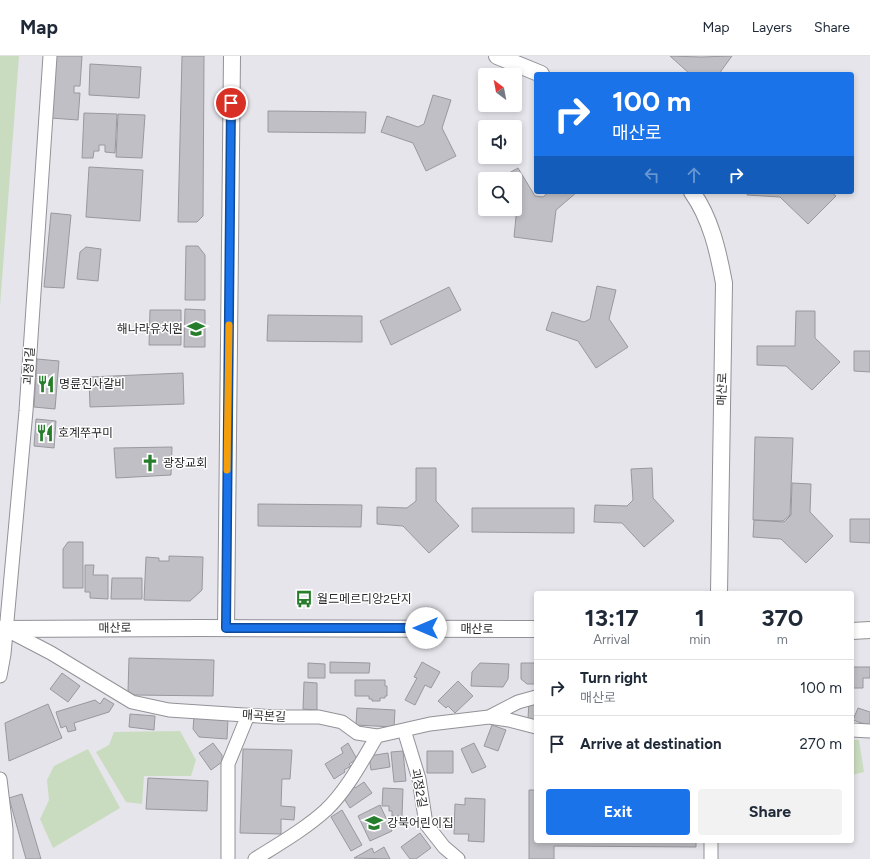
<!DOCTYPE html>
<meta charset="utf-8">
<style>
:root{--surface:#fff;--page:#f2f2f3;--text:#1f2937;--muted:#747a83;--line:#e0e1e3;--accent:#1a73e8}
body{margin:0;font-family:Figtree,"Noto Sans KR",sans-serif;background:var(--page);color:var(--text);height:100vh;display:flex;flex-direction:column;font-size:15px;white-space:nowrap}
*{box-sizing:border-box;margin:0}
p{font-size:13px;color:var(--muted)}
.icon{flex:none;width:22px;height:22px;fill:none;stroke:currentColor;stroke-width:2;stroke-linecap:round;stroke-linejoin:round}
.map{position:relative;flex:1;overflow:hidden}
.drawer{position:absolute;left:534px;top:535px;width:320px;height:252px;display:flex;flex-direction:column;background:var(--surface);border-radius:4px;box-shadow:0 2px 6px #0003}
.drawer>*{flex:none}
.hud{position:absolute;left:534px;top:16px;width:320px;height:122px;border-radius:4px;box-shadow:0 2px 6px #0003;background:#1a73e8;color:#fff;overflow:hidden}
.needle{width:26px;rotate:328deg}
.fabs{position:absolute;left:478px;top:12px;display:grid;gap:8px}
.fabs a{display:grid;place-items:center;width:44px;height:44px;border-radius:4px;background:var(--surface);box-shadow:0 2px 6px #0003;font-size:20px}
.pin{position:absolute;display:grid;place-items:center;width:34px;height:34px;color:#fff;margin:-17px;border:2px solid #fff;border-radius:50%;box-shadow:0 1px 4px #0007}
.me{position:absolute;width:44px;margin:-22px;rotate:270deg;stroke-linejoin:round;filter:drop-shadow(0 0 3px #0008)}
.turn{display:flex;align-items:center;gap:14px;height:84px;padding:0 12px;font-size:18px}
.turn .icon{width:52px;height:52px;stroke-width:2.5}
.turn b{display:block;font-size:28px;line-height:34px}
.lanes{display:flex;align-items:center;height:38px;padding:0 12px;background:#0003;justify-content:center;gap:20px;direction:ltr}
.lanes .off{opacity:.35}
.eta{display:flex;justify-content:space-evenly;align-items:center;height:68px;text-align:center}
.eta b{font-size:24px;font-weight:700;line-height:28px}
.button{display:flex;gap:8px;margin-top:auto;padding:8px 12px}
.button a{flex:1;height:46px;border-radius:4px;background:var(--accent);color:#fff;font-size:16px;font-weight:700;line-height:46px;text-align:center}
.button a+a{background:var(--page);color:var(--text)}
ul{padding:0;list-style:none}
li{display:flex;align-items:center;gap:12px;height:56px;padding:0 12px;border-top:1px solid var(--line)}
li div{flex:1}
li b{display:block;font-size:15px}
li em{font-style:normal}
header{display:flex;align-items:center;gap:24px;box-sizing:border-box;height:56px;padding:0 20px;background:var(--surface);border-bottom:1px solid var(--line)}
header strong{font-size:19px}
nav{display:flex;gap:22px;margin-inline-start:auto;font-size:14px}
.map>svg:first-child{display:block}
</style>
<header>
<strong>Map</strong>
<nav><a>Map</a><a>Layers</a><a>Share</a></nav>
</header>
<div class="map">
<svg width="870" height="803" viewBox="0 0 870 803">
<rect width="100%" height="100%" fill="#e5e5eb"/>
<path fill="#cadcbf" d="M0 0H19L0 250Z
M180 675 196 704 191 720H144L142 748 126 746 96 696 109 689 114 676Z
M852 684H859L864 716 852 719Z
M88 693 120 752 53 792 40 763 49 744 47 724 54 710Z"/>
<path fill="#c0bfc5" stroke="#99989e" d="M55 0H82L80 30H74V37H80L78 64 51 62Z
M182 0H204L203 160 197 166H178Z
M670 0 701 1 732 0 721 15V18H690Z
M90 8 141 11 139 42 89 39Z
M433 39 451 44 442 72 456 100 426 115 413 87 381 76 387 60 418 71 424 68Z
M268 55 366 56 365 77 268 76Z
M84 57 117 58 115 97 105 96V89H99V95H94L93 102H82Z
M118 58 145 59 142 102 116 101Z
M89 111 143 114 140 165 86 161Z
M518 112 535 140 543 141 549 136H577L556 154 552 186 514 181 517 151 515 147V123L500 122Z
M747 136H831L836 140 808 168 780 141 747 139Z
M51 157 71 159 64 232 44 231Z
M186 190H198L205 199V244H185Z
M86 191 101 193 98 225 77 223 80 196Z
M597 230 616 234 609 263 628 291 596 312 578 285 546 274 552 256 584 266 590 263Z
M449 231 461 254 391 289 380 265Z
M185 253 205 254V291H184Z
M150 254H181V289H149Z
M796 255H815V282L840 306 812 334 786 310 757 309V290H795Z
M268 259 362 260V286L267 285Z
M854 295H870V316L854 315Z
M37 303 59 305 55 353 34 351Z
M183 317 184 348 90 351 89 321Z
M36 363 56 365 54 392 34 390Z
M755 381 793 382 790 459 783 465 753 464Z
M172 391 171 419 116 422 114 392Z
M416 412H436V445L459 470 429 497 403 470 377 468V451L407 452 416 445Z
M652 412 653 442 674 465 644 491 622 467 594 466 595 449 627 450 633 444 631 413Z
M792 427 811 428 810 456 833 480 806 507 781 483 753 481 754 464 784 466 791 459Z
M258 448 362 449 361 471 258 470Z
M472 452H574V477L472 476Z
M850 463H870V487L850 486Z
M68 486H83V532H63V493Z
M169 500 203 501 202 534 190 545 144 544 146 501 159 502V505H169Z
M85 509H94L93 519H108V543L90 542V536H85Z
M112 522H142V543H111Z
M129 602 214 604 213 640 134 639 128 635Z
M330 606 370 607 369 617H330Z
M422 606 440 616 431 632 425 629 415 649 405 644 417 622 414 621Z
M308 607 325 608V622H308Z
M480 607 509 608 508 623 503 631 471 630 472 616Z
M521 607H536V628H527L521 623Z
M852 611H870V622H863V632H852Z
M62 617 80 630 68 646 50 633Z
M355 624H385V630H387V640H385V642H380V645H372V643H369V640H355Z
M458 625 473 640 455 657 448 650 446 652 438 645Z
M304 626 317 627V654L303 653Z
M104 642 114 648 109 656 74 667 76 674 68 676 66 670 61 672 56 656 95 644 100 648Z
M529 644 536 645V664L528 663Z
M48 648 62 682 9 705 5 667Z
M357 652 395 654 394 671 356 669Z
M858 652 870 656V670L853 664Z
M130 658 155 660 154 674 129 671Z
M194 661 228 662 227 683 199 681 193 673Z
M492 669 506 674 498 695 484 690Z
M213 687 222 699V706L211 714 199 697Z
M348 687 357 703 349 708 351 710 344 714 345 716 334 723 325 708 343 697 341 692Z
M474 687 486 711 472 717 461 693Z
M243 693 292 694 290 723H282L281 750 295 751 294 764 281 763V778L240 777Z
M403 695 406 725 394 726 391 696Z
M427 695H453V717H427Z
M388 697 390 711 371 714 369 700Z
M536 712V785H696V791L554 790V803H529V734H536Z
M148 722 208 725 207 755 146 753Z
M364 726 372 737 350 752 343 741 353 728 355 732Z
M383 732 403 733 402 760H392V755H389V750H382Z
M22 738 41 803H26L9 742Z
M465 742 485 743 484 786 468 785 469 778H454L455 748 465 749Z
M380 749 392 775 370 785 358 760Z
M342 754 362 789 351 795 331 761Z
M420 777 431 792 416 803H410L401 791Z
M384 791 390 803 354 802 372 792 374 797Z"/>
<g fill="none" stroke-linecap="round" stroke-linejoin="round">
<g stroke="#929297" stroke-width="15">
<path id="minor" d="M5 573 51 597 132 646 169 654 275 661H319L342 666 357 677 377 680 430 668 489 661 509 664 536 671
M0 620 4 598 26 355 50 0
M489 661 518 646 536 641
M404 674 419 723 426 768 444 791 458 803
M852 674 870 675
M0 723 6 773V803
M711 785V803
M228 803V708L248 659
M255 803C279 788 305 773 326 754 347 734 362 705 377 680"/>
</g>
<g stroke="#929297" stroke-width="18">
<path id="tertiary" d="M497 0 541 18
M692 136C711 163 718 195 724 227L719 537
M226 572 232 0
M0 573 200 572 536 573
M852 575 870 574"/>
</g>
<use href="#minor" stroke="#fff" stroke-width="13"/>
<use href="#tertiary" stroke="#fff" stroke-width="16"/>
</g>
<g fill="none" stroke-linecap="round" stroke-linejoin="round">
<g stroke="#114b97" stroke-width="10">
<path id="route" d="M231 47 226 572H426"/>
</g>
<use href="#route" stroke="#1a73e8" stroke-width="7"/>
<path stroke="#f59e0b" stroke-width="7" d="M227 414 229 269"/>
</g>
<defs>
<g id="school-bare" transform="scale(1.38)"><path d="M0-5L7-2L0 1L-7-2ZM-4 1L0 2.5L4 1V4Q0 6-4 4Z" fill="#267d2b" stroke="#fff" stroke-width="2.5" paint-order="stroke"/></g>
<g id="restaurant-bare" transform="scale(1.38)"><path d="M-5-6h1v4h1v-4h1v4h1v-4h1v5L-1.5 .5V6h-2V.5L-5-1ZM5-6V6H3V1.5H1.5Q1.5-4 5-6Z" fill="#267d2b" stroke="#fff" stroke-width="2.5" paint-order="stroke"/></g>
<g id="church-bare" transform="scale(1.38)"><path d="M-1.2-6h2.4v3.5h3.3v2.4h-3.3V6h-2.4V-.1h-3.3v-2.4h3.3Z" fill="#267d2b" stroke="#fff" stroke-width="2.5" paint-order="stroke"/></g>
<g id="bus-bare" transform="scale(1.38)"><path d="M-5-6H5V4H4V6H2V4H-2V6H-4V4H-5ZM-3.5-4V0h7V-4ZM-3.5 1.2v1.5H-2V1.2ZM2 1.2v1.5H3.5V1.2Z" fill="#267d2b" stroke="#fff" stroke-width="2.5" paint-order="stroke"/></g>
</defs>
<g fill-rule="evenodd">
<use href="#school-bare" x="196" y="273"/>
<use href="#restaurant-bare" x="46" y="328"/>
<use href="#restaurant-bare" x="45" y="377"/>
<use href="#church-bare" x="150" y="407"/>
<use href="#bus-bare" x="304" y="543"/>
<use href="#school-bare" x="374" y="767"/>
</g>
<g text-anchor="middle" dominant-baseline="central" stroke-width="3" stroke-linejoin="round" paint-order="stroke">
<g font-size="12" fill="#29292b" stroke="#fff" text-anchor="start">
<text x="183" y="273" text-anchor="end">해나라유치원</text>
<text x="59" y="328">명륜진사갈비</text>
<text x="58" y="377">호계쭈꾸미</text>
<text x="163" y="407">광장교회</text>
<text x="317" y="543">월드메르디앙2단지</text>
<text x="387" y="767">강북어린이집</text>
</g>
<g font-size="12" fill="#29292b" stroke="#fff">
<text transform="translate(29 310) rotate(-86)">괴정1길</text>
<text transform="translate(722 333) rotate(-88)">매산로</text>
<text transform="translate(115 572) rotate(-1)">매산로</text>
<text x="477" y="573">매산로</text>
<text transform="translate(264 660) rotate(3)">매곡본길</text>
<text transform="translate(419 732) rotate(79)">괴정2길</text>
</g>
</g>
</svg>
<div class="fabs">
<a><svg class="needle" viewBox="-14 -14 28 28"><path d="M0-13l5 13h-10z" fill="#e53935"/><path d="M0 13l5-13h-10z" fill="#747a83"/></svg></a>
<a><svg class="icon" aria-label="sound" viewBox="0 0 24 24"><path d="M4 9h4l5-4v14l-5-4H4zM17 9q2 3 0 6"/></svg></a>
<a><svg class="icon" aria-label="search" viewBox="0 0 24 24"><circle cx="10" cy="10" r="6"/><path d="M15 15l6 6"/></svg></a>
</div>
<div class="pin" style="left:231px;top:47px;background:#d93025"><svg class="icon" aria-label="arrive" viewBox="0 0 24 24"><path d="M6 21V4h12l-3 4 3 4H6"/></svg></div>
<svg class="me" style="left:426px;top:572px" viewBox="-20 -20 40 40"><circle r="19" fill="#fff"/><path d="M0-13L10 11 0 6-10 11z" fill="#1a73e8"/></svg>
<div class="hud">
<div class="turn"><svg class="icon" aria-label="right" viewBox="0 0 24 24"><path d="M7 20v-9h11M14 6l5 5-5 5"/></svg><div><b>100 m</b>매산로</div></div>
<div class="lanes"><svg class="icon off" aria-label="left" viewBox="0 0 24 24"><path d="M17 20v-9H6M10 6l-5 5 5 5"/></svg><svg class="icon off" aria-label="ahead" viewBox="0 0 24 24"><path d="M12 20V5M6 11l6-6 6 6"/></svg><svg class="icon" aria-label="right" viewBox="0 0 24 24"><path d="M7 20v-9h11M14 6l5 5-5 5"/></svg></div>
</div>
<section class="drawer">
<div class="eta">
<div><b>13:17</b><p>Arrival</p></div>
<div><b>1</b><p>min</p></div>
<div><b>370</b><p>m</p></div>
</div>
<ul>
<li><svg class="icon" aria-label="right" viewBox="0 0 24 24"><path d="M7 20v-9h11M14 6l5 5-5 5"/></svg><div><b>Turn right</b><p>매산로</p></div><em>100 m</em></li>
<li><svg class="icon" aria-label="arrive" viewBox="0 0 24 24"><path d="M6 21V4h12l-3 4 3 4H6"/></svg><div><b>Arrive at destination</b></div><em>270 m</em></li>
</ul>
<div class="button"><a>Exit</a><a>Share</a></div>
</section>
</div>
